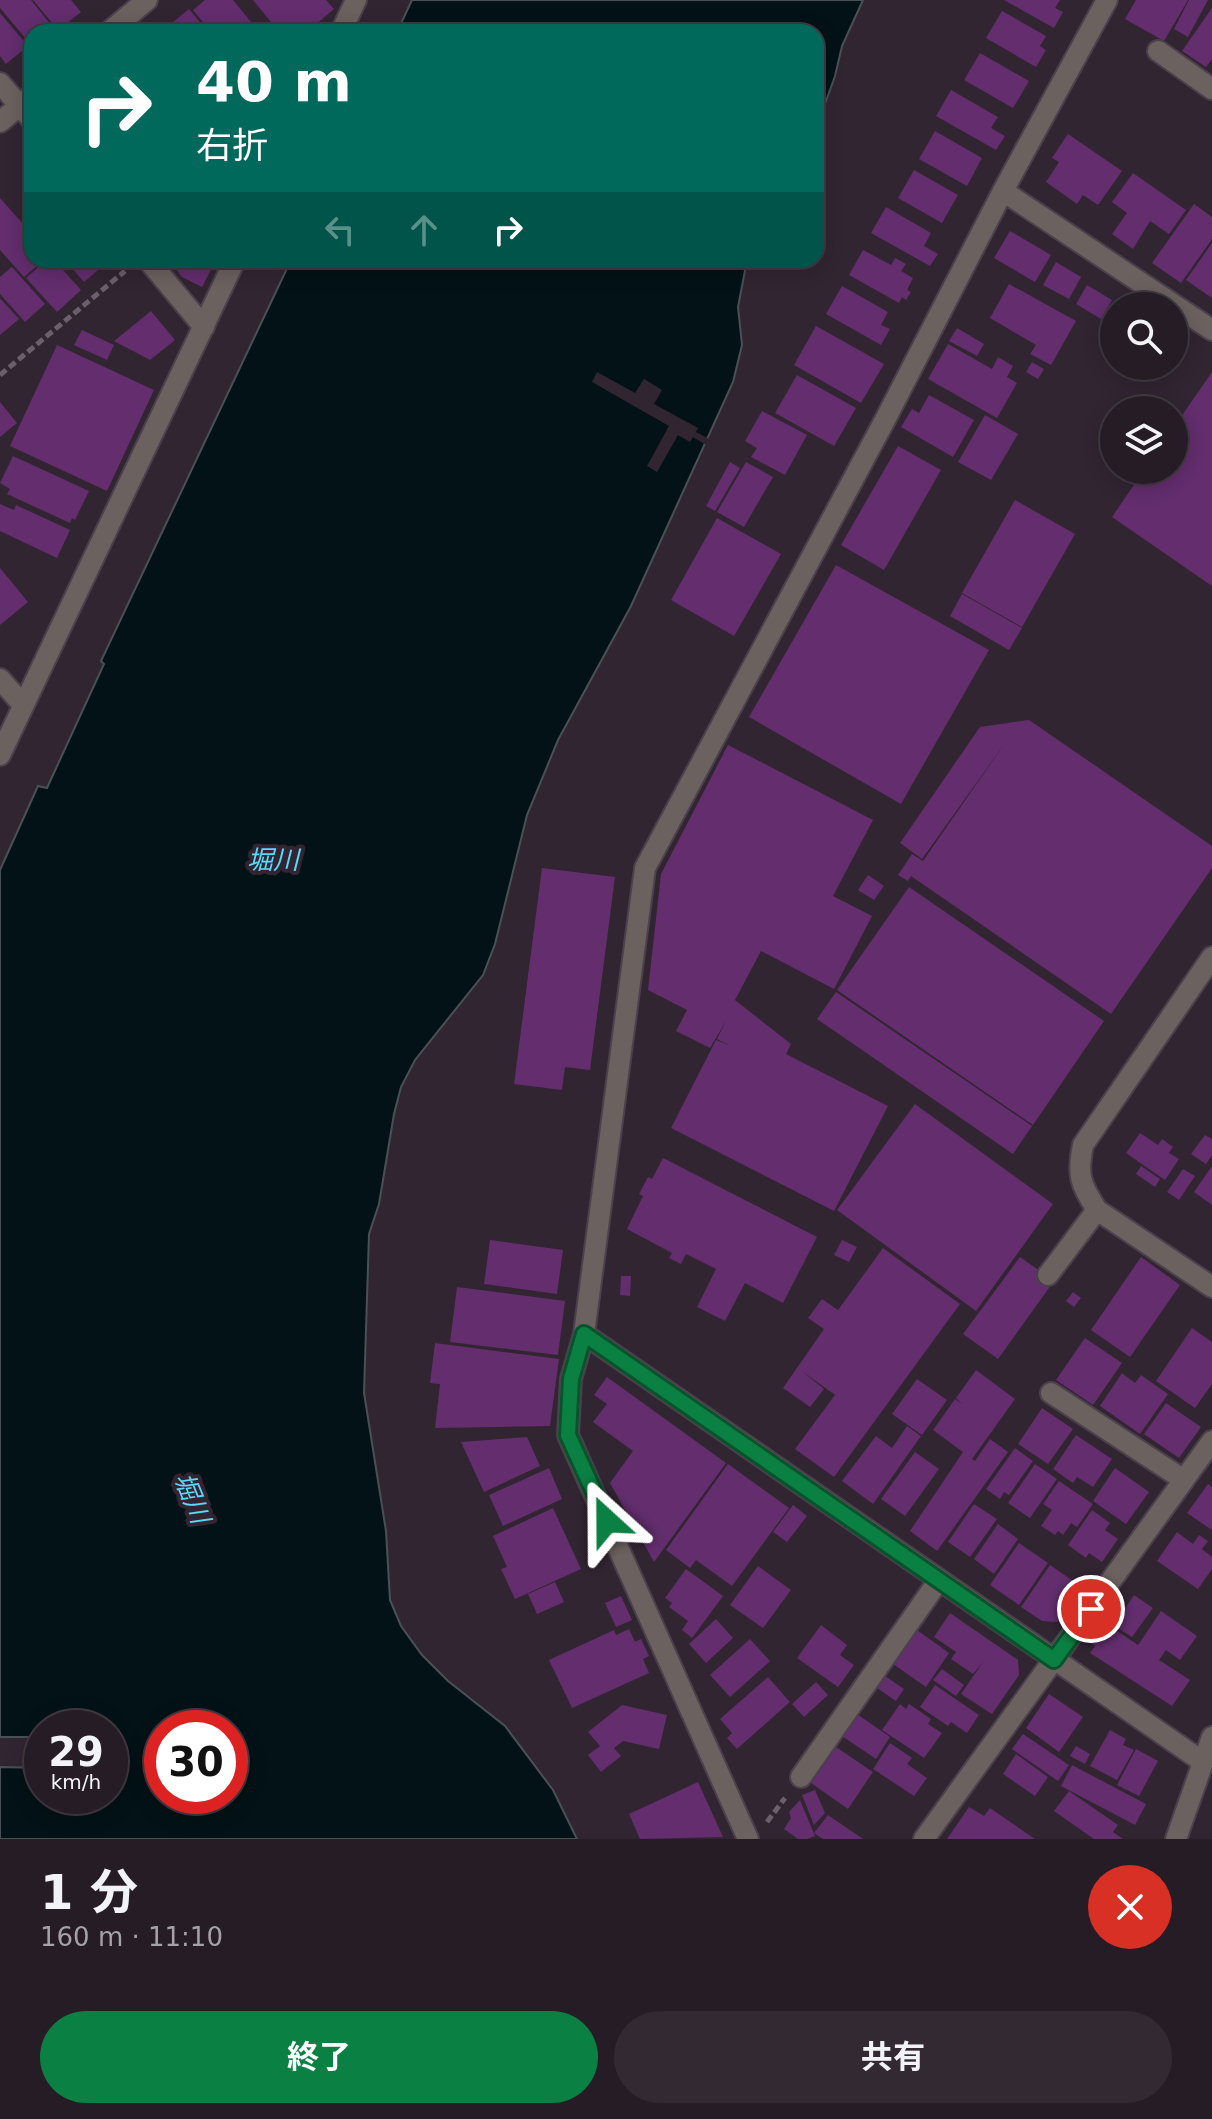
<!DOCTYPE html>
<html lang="ja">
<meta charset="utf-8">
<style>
:root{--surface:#261c26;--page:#322932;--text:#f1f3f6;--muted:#a4a1a7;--line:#423a43;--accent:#0b8043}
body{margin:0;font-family:"DejaVu Sans","Noto Sans JP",sans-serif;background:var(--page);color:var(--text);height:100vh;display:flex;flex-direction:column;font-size:30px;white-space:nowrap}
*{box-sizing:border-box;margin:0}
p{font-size:26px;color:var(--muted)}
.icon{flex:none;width:44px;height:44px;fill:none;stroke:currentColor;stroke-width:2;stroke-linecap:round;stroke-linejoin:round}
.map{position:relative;height:1839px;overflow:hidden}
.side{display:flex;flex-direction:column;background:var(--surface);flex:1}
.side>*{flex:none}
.top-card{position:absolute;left:24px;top:24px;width:800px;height:244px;border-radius:24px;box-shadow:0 4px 20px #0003,0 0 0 2px var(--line);background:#00695c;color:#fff;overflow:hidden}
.controls{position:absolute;left:1100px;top:292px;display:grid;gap:16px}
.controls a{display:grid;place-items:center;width:88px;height:88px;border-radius:50%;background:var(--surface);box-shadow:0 4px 20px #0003,0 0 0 2px var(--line);font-size:40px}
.speed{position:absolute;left:24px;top:1710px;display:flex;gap:16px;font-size:40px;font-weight:700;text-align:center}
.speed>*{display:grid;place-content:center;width:104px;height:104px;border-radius:50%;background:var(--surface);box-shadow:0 4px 20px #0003,0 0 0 2px var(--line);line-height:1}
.speed small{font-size:20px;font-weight:400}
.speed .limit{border:12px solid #d22;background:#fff;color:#111}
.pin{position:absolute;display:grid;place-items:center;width:68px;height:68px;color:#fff;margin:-34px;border:4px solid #fff;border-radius:50%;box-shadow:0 2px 8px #0007}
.me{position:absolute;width:88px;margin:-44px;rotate:336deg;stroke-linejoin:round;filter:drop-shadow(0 0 6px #0008)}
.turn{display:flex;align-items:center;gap:28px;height:168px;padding:0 40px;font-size:36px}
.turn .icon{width:104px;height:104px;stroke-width:2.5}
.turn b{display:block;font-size:56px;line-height:68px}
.lanes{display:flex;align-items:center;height:76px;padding:0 40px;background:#0003;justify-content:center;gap:40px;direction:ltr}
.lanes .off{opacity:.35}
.round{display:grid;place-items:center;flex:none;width:84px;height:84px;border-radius:42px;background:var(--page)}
.overview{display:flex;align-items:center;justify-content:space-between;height:136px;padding:0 40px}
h1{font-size:48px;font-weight:700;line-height:60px}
.primary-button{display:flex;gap:16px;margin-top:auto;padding:16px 40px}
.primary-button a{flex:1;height:92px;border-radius:48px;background:var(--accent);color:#fff;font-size:32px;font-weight:700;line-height:92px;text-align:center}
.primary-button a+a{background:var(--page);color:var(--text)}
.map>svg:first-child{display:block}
</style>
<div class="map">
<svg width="1212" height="1839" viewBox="0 0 1212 1839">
<rect width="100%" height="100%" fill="#322532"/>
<path fill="#031216" stroke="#495156" stroke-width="2" fill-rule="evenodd" d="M412 0H863L842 46 835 76 816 129V32H397Z
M291 260H747L738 307 742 345 733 382 631 606 558 740 527 815 495 944 483 975 415 1060 401 1087 394 1114 379 1204 369 1234 364 1393 386 1531 390 1600 401 1626 422 1655 448 1681 505 1726 553 1790 577 1839H0V1767L42 1768V1796H110V1728H42V1737H0V870L38 786 47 788 104 664 101 661ZM162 1728H230V1796H162Z"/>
<path fill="#322532" d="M597 372 635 393 644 379 662 390 654 404 698 428 696 432 711 440 708 446 693 437 690 442 678 435 657 472 647 466 669 426 592 382Z"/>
<path fill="#632d6e" d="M0 0H31L55 30 32 32V46L0 8Z
M33 0H71L81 12 58 30Z
M205 0H233L256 28 251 32H211L193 10Z
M253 0H326L334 9 307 32H279Z
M1004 0H1060L1055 8 1063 12 1054 28Z
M1136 0H1188L1164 41 1125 19Z
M1189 0H1208L1188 37 1174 29Z
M1212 8V59L1206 67 1182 51Z
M189 9 208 32H161Z
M1002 11 1046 36 1040 46 1046 50 1036 67 986 38Z
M0 13 28 46 6 64 0 56Z
M980 53 1029 81 1013 108 964 80Z
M951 90 998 117 991 128 1005 136 996 150 936 116Z
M935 131 982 158 967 186 919 159Z
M1068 134 1122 171 1098 205 1083 195 1077 204 1046 182 1059 162 1052 158Z
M914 170 958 195 942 223 898 198Z
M1133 173 1186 210 1169 234 1150 221 1133 249 1112 234 1127 213 1112 202Z
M0 198 32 234V260H44L24 277 0 250Z
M1194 204 1212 217V239L1181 283 1152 263Z
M886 207 931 233 924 246 938 254 930 266 871 233Z
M1010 231 1051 255 1035 282 994 258Z
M1212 243V298L1186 280Z
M863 250 891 265 895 258 906 264 901 271 913 278 907 290 911 292 906 300 902 297 899 303 849 275Z
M47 260H54L81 290 57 312 26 278Z
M57 260H110L84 282 71 267 66 271Z
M169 260H216L202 287 182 277Z
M1056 262 1081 277 1069 299 1043 285Z
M12 267 45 304 25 322 0 294V277Z
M1009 284 1076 321 1051 365 1030 354 1036 345 990 318Z
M1087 285 1112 300 1101 319 1076 304Z
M842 286 888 312 881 325 890 329 881 345 826 314Z
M0 298 19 319 0 335Z
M151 311 175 340 150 360 114 341Z
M816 326 884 364 861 403 794 365Z
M957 328 984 344 977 356 949 341Z
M82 330 114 345 107 360 74 345Z
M948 344 992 369 998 357 1013 366 1007 377 1017 383 997 418 928 379Z
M57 345 154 390 107 491 10 446Z
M1032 362 1044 369 1038 379 1026 372Z
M1212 372V586L1112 517 1144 470H1174V427Z
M797 375 856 408 834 446 775 413Z
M929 395 974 420 953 457 901 427 912 409 919 413Z
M0 402 17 423 0 437Z
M762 411 807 435 785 475 751 457 757 448 745 441Z
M985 415 1018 434 991 480 958 462Z
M898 446 941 470 884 570 841 545Z
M13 456 89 491 75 520 72 518 70 523 7 494 10 489 0 483Z
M730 462 740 468 715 511 706 506Z
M746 462 773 477 744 527 717 512Z
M1015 500 1075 534 1022 627 962 593Z
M0 504 14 510 16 505 70 530 57 558 0 531Z
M717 518 781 554 734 636 671 600Z
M836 565 989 650 901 804 749 717Z
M0 568 28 602 0 625Z
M962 594 1022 628 1009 650 950 616Z
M1029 720 1212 846V868L1111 1014 911 876 908 881 898 875 912 854 923 861 1005 743 922 859 900 843 980 727Z
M728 745 873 820 833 896 872 916 834 989 761 951 735 1000 791 1044 786 1054 888 1106 834 1211 671 1128 716 1040 729 1045 717 1039 726 1021 710 1048 676 1031 687 1010 648 990 661 874Z
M542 868 615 877 590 1070 565 1067 562 1090 514 1084Z
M868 875 884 886 874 900 858 890Z
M909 887 1104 1021 1033 1125 837 990Z
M836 992 1032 1126 1013 1154 817 1019Z
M915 1104 1053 1204 976 1311 837 1210Z
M1140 1133 1158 1145 1162 1139 1173 1147 1169 1153 1179 1159 1165 1180 1126 1153Z
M1205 1135 1212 1139V1155L1206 1164 1191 1154Z
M663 1158 817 1237 783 1303 745 1283 725 1321 697 1307 716 1269 686 1254 681 1264 669 1258 672 1253 627 1229 643 1196 639 1194 648 1177 652 1179Z
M1141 1166 1160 1179 1155 1187 1136 1174Z
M1212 1166V1205L1194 1192Z
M1183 1169 1195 1176 1179 1200 1167 1192Z
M490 1240 563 1250 557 1294 484 1284Z
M842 1240 857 1247 849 1262 834 1255Z
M883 1248 960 1304 834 1477 795 1449 835 1395 802 1371 824 1389 810 1407 783 1388 824 1329 808 1318 822 1299 838 1310Z
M1020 1257 1054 1281 998 1359 963 1334Z
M1141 1257 1180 1285 1130 1357 1091 1330Z
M621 1276H631L630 1296 620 1295Z
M457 1287 565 1301 558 1355 450 1342Z
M1073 1292 1081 1298 1074 1307 1066 1301Z
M1192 1328 1212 1342V1384L1195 1408 1156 1381Z
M1085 1338 1122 1363 1093 1405 1056 1380Z
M435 1343 559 1359 550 1426 435 1428 440 1384 430 1383Z
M976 1370 1015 1399 972 1459 975 1461 990 1439 1008 1452 937 1551 910 1531 963 1452 933 1430 955 1399 962 1404 956 1398Z
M1122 1373 1135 1383 1141 1375 1168 1394 1140 1434 1100 1406Z
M607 1377 726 1463 654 1562 610 1483 633 1451 593 1422 607 1404 594 1395Z
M917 1379 947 1400 922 1435 892 1414Z
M1166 1403 1201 1427 1179 1458 1144 1434Z
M1042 1408 1073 1429 1048 1464 1018 1444Z
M907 1426 921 1436 873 1504 842 1481 876 1436 892 1448Z
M1076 1435 1112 1459 1093 1487 1077 1477 1073 1483 1053 1469Z
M527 1437 540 1466 484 1492 461 1442Z
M1015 1448 1033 1461 1009 1495 1004 1492 1000 1499 986 1489Z
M915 1452 939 1469 905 1516 881 1499Z
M728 1464 789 1508 732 1586 696 1560 690 1568 666 1550Z
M1035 1464 1057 1479 1030 1518 1008 1503Z
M549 1468 562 1499 503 1526 489 1495Z
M1115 1468 1149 1492 1126 1524 1093 1501Z
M1059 1481 1093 1504 1077 1527 1071 1523 1063 1535 1058 1531 1055 1535 1041 1526 1052 1510 1043 1504Z
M1208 1484 1212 1487V1530L1187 1513Z
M974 1504 997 1519 970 1557 948 1542Z
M793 1505 807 1516 787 1542 773 1532Z
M553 1508 581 1569 515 1599 501 1569 507 1567 493 1536Z
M1092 1510 1110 1523 1105 1530 1118 1539 1102 1562 1089 1553 1086 1558 1068 1545Z
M998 1524 1018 1539 994 1574 974 1559Z
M1177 1532 1193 1544 1199 1535 1208 1541 1202 1549 1212 1557V1569L1198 1589 1157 1561Z
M1019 1543 1048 1563 1019 1605 990 1585Z
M1050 1565 1082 1587 1058 1622 1042 1621 1021 1607Z
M758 1566 791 1590 763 1628 730 1605Z
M686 1569 723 1596 692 1638 682 1630 688 1621 669 1607 672 1603 665 1598Z
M555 1582 564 1602 537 1614 528 1594Z
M1134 1595 1153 1608 1132 1637 1107 1621 1119 1603 1126 1607Z
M621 1596 632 1620 616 1627 605 1603Z
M1161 1611 1197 1636 1180 1660 1166 1650 1159 1660 1190 1680 1172 1706 1090 1653 1095 1646 1091 1643 1105 1623 1138 1645Z
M950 1613 1018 1660 1019 1675 992 1714 961 1694 983 1662 973 1674 951 1659 956 1652 934 1637Z
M716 1619 733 1638 706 1663 689 1644Z
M821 1625 847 1645 840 1655 854 1665 838 1687 797 1658Z
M629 1629 635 1642 641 1639 649 1656 643 1659 649 1673 572 1708 549 1660 614 1630 616 1635Z
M917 1630 949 1653 926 1687 893 1664Z
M750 1639 770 1661 730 1697 710 1675Z
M942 1669 964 1685 956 1696 933 1680Z
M885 1676 904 1689 896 1701 877 1688Z
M768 1677 790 1702 737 1749 727 1738 732 1733 720 1719Z
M816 1682 828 1695 804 1717 792 1704Z
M935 1685 979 1715 967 1733 951 1722 948 1726 920 1707Z
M1049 1694 1083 1717 1059 1752 1026 1728Z
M900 1704 906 1709 909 1704 931 1719 928 1724 942 1733 924 1758 882 1730Z
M622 1705 667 1715 659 1749 623 1741 614 1748 621 1756 601 1772 588 1755 600 1746 588 1732Z
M857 1714 890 1737 876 1759 842 1736Z
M1110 1730 1126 1739 1123 1745 1134 1750 1117 1780 1090 1766Z
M1023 1734 1069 1765 1058 1781 1012 1749Z
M890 1743 912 1758 907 1764 927 1778 914 1796 873 1769Z
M1076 1746 1090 1754 1085 1764 1070 1756Z
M836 1747 873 1772 848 1809 811 1783Z
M1136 1749 1158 1761 1139 1796 1117 1785Z
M1016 1754 1048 1777 1035 1796 1003 1774Z
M1072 1765 1146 1804 1135 1825 1061 1786Z
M698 1782 723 1837 640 1839 629 1814Z
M815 1790 825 1813 814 1825 802 1795Z
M1069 1791 1118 1825 1113 1832 1123 1839H1094L1054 1811Z
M800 1800 815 1836 807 1839H798L784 1829 791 1818 789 1812Z
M969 1807 984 1816 990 1808 1035 1839H947Z
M828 1815 863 1839H823L814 1833Z"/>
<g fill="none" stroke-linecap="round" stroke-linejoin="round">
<g stroke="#4c404c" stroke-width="24">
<path id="minor" d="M109 32 147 0
M341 32 356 0
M1158 51 1212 89
M0 83 32 120
M0 122 32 95
M1003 191 1212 330
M148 260 204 327
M0 679 23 705
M0 755 235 260
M1212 957 1083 1145C1077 1175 1080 1184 1097 1210L1212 1287
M1048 1275 1097 1210
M584 1334 1203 1762
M1051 1393 1184 1480
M801 1777 939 1580
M748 1839 568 1435 571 1379 584 1334 645 868 886 418 1003 191 1107 0
M924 1839 1212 1441
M1176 1839 1212 1737"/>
</g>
<path stroke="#6b5f6b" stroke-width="5" stroke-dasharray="8 4" stroke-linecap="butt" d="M0 375 125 271
M767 1822 785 1798"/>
<use href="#minor" stroke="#6b615f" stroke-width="20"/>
</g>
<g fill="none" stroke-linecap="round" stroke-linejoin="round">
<g stroke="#07532c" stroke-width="20">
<path id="route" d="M607 1521 568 1435 571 1379 584 1334 1054 1660 1091 1609"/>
</g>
<use href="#route" stroke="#0b8043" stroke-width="14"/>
</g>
<g text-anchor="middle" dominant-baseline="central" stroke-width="8" stroke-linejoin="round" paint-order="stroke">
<g font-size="26" font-style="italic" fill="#5bd9fb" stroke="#322532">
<text x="273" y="860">堀川</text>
<text transform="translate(192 1498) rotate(68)">堀川</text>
</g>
</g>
</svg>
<div class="controls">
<a><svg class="icon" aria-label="search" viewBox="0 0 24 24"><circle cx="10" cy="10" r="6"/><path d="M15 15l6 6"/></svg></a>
<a><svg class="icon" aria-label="layers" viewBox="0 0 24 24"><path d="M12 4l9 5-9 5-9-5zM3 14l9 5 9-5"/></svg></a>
</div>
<div class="speed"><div>29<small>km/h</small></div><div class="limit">30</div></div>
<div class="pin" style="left:1091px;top:1609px;background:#d93025"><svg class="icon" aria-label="arrive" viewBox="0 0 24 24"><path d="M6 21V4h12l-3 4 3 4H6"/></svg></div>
<svg class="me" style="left:607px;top:1521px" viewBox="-20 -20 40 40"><path d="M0-17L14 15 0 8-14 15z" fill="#0b8043" stroke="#fff" stroke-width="4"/></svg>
<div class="top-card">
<div class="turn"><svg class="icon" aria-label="right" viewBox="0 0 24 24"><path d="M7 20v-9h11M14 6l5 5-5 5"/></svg><div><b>40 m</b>右折</div></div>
<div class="lanes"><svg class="icon off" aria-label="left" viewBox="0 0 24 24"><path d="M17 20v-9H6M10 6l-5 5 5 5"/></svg><svg class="icon off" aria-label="ahead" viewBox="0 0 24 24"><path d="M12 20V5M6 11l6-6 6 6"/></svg><svg class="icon" aria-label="right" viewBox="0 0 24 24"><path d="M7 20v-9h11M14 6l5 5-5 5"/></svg></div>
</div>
</div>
<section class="side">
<div class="overview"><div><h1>1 分</h1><p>160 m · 11:10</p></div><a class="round" style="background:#d93025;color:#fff"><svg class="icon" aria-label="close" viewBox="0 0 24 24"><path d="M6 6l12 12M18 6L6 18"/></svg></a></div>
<div class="primary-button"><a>終了</a><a>共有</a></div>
</section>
